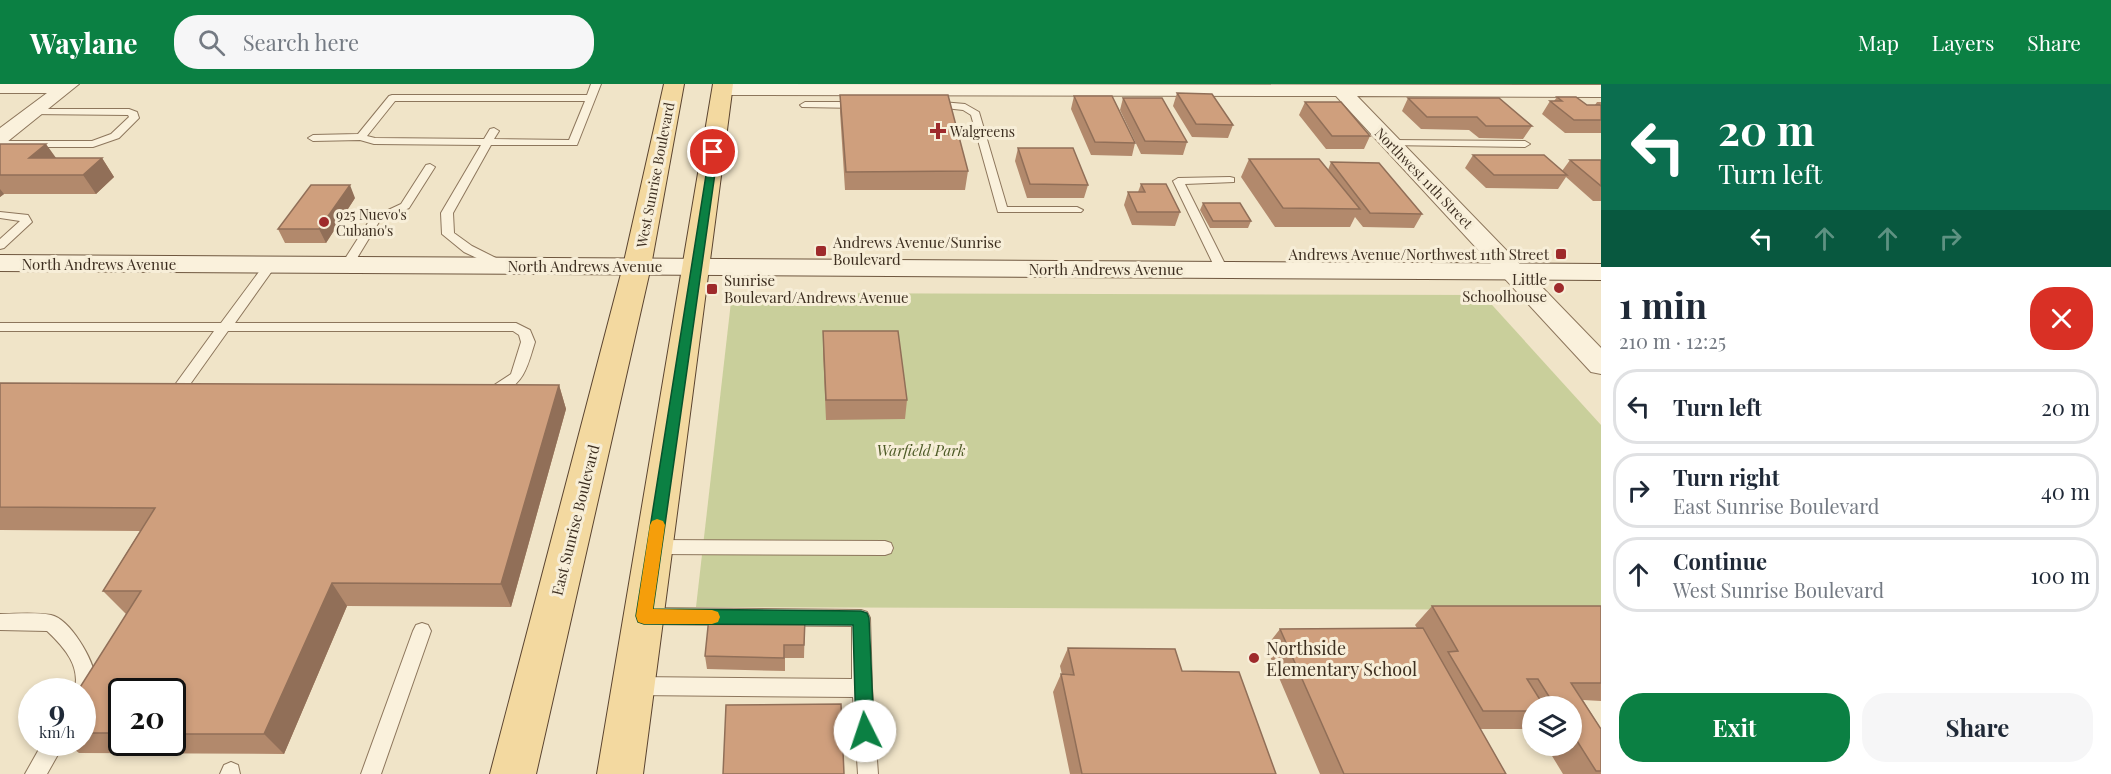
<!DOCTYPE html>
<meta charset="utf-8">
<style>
:root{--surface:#fff;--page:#f6f6f7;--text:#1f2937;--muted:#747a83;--line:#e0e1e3;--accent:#0b8043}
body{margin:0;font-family:"Playfair Display",serif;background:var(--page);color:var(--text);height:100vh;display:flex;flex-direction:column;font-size:22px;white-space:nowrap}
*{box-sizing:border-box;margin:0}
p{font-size:20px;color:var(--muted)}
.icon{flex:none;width:33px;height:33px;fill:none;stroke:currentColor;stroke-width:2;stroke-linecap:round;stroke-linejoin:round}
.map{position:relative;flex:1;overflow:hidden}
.panel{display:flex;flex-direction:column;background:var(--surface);width:510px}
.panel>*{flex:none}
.hud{background:#0b6e4f;color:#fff;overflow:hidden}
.controls{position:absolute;left:1522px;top:612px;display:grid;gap:12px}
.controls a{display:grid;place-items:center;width:60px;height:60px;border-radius:50%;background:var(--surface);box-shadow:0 3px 9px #0003;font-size:30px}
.speed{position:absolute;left:18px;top:594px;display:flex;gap:12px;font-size:30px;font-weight:700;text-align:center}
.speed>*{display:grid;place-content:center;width:78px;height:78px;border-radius:50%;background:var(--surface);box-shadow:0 3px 9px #0003;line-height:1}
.speed small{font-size:15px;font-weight:400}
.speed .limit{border:3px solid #111;border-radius:9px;background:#fff;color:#111}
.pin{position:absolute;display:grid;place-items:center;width:51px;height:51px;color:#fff;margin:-26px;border:3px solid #fff;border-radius:50%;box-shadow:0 2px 6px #0007}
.me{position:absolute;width:66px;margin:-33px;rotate:356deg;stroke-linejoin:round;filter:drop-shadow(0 0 4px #0008)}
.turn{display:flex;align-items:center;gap:21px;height:126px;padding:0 18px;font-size:27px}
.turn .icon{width:78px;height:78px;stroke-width:2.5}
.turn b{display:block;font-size:42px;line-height:51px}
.lanes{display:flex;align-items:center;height:57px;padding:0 18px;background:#0003;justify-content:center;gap:30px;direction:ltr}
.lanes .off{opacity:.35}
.round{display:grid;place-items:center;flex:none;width:63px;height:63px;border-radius:24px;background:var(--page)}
.summary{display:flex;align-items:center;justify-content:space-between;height:102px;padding:0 18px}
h1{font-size:36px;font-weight:700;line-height:45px}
.cta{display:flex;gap:12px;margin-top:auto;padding:12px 18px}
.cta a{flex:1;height:69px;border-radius:24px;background:var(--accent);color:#fff;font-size:24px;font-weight:700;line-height:69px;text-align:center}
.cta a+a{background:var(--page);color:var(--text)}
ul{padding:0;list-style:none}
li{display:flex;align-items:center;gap:18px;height:75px;margin:0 12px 9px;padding:0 6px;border:3px solid var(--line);border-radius:24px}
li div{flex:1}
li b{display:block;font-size:22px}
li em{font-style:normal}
header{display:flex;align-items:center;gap:36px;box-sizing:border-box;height:84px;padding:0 30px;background:var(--accent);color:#fff}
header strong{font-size:28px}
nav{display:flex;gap:33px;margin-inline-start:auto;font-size:21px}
.search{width:420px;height:54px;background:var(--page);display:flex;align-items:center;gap:15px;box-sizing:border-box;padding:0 21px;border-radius:24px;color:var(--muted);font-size:22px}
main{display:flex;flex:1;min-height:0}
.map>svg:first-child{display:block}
</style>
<header>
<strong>Waylane</strong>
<div class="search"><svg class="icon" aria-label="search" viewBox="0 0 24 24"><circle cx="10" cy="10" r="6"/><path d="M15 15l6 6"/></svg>Search here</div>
<nav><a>Map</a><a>Layers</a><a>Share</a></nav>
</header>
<main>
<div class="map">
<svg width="1601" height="690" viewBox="0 0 1601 690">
<rect width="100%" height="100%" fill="#f0e4c8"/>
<path fill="#c9cf9b" d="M732 209 1483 211 1601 341V526L696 523Z"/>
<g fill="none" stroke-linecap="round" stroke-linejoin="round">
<g stroke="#8d765c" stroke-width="2">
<path id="service" d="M591 0H601L577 61H491L453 129 454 149 472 162 504 178 506 181 500 185 464 168 442 150 441 129 481 61 374 60 360 56 313 57 308 54 313 51 358 50 389 12 392 11H587ZM395 17H585L569 56 494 55 499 47 494 44 490 45 484 55 375 54 367 52Z
M930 17 965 20 979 28 1007 123H1077L1083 126 1081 128H998L971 31 963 26 927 22 925 20Z
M805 18H858L863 21 858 24 802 23 800 21Z
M33 25H129L137 28 139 34 119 54 93 63H0V57H92L111 50 129 33 128 31 30 30 28 28Z
M1390 56 1525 57 1530 60 1525 63 1386 61 1385 59Z
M430 80 435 83 409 124 379 138 351 184H343L341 181 371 134 401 120 426 81Z
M1230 93 1234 94V98L1185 100 1228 186 1222 190 1216 186 1173 97 1178 94Z
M0 128 28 131 32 138 4 164 0 165V155L20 137 0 134Z
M271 176 277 180 235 239H516L530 246 535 258C528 280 525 299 502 309 496 312 491 315 484 313L482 309 511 290 521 258 519 251 513 247H228L181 313 176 314 169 309 214 247H0V239H221L267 177Z
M654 456 885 457 891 459 893 464 891 469 885 471 654 470 648 468 646 463 648 458Z
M644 524 861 526 867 528 870 534 872 604 878 690H858L853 613 634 611 627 608 624 602 627 596 634 593 852 595V542L644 540 638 538 635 532 638 526Z
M0 530C16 530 35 528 51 531 70 535 94 576 95 594 96 603 93 612 89 620L82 623V608H74C82 583 64 563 47 547L0 546Z
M422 539 428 541 431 547 381 690H361L413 547 416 541Z
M43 658H65L47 690H25Z
M231 678 238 681 240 690H220L224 681Z"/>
</g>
<g stroke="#8d765c" stroke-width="2">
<path id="minor" d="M0 0H79L7 58 0 60V44L47 9H0Z
M719 0 1601 1V13L1357 12 1601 264V290L1591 288 1336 12 722 11 715 9 713 5Z"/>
</g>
<g stroke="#6f573f" stroke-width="2">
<path id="secondary" d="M0 171 1601 180V196L0 187Z"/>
</g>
<g stroke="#5b4430" stroke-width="2">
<path id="primary" d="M664 0H684L651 182 536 690H490L623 182Z
M713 0H733L643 690H597Z"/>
</g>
<use href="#service" fill="#faf1dc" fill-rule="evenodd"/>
<use href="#minor" fill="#faf1dc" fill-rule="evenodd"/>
<use href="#secondary" fill="#faf1dc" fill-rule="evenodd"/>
<use href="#primary" fill="#f3d9a0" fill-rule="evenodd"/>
</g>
<path fill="#b2896c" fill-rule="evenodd" d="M1177 9 1233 41 1228 54 1192 53 1173 22Z
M840 11 968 87 965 106H845L840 28Z
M1074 12 1135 59 1132 72 1091 71 1071 25Z
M1557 13 1587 21H1595L1597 18H1601V49H1565L1542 30 1550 17H1554Z
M1123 14 1187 58 1183 71 1141 70 1120 26Z
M1408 14 1532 42 1523 55 1479 54 1469 46 1421 45 1402 27Z
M1305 18 1370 52 1364 65H1326L1299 31Z
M0 60 56 74H102L114 93 96 110H4L0 113Z
M1018 64 1088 101 1084 114H1027L1015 77Z
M1473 71 1562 87 1570 76H1601V117H1593L1566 93 1558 105 1486 104 1465 84Z
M1249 75 1328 86 1331 78 1422 130 1414 144 1363 143 1355 133 1350 143H1275L1241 93Z
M1141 100 1180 128 1175 142 1132 141 1124 121 1128 108H1138Z
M355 114 326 159H285L278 145Z
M1203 119 1251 137 1248 144H1210L1200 126Z
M823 247 907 316 905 335 826 336 823 267Z
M0 299 559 301 566 325 511 523 347 522 284 670 79 669 65 658H82V608L126 530 103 507 140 447 0 446ZM122 608H172V658H122Z
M1432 522H1601V617L1583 616 1601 645V690H1563L1546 662H1572V622H1533V641L1532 639 1524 645H1480L1506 690H1320L1266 563 1280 545 1417 544 1415 541Z
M805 534 804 574H785V587L707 585 705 572Z
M1068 564 1182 587 1276 690H1070L1053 608 1061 590 1062 591 1060 582Z"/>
<path fill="#916f58" d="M46 60 59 78 29 74Z
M102 74 114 93 96 110 83 91Z
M350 101 355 114 326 159 319 145Z
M0 105 4 110 0 113Z
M559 301 566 325 511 523 501 500Z
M332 499 347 522 284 670 264 650Z"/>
<path fill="#cf9f7d" stroke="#916f58" stroke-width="1.5" d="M1177 9 1212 10 1233 41 1196 40Z
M840 11H948L968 87 846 88Z
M1074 12H1112L1135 59 1095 58Z
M1557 13H1576L1587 21H1600L1601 22V36H1574L1550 17H1562Z
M1123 14H1162L1187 58 1145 57Z
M1408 14H1499L1532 42H1486L1477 33H1427Z
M1305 18H1341L1370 52H1332Z
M0 60H46L29 74H102L83 91H0Z
M1018 64H1073L1088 101 1030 100Z
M1473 71H1544L1567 91H1494Z
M1249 75H1319L1360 125 1283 124Z
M1570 76H1601V102Z
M1331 78 1379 79 1422 130 1370 129Z
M1141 100H1166L1180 128H1137L1128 108H1145Z
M311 101H350L319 145H278Z
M1203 119H1240L1251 137H1213Z
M823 247H898L907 316H826Z
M0 299 559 301 501 500 332 499 264 650H172V608H122V649H82V608H77L141 507H103L155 424 0 423Z
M1432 522H1601V599H1571L1601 645V687H1596L1572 649V622H1555L1538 595H1527L1544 622H1533V627H1483L1448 568 1458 567Z
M709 533 805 534 804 561H784V574L705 572Z
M1423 544 1506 690H1344L1280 545Z
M1068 564 1175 565 1182 587 1239 588 1276 690H1082L1061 590 1074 591Z
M841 620 844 690H723L726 621Z"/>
<path fill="#0b8043" stroke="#07532c" stroke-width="1.5" d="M710 66 718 68 653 525 861 527 867 529 869 534 874 647 871 653 865 656 859 653 856 647 853 541 644 540 638 538 636 532Z"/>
<path fill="#f59e0b" d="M657 435 663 437 665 441 653 525 712 526 718 528 720 533 718 538 712 540H644L638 538 636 532 650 441 652 437Z"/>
<g fill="#9e2a2b" stroke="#f7eed8" stroke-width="2">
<path d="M935 38h6v6h6v6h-6v6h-6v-6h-6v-6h6z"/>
<circle cx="324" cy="138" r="6"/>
<rect x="815" y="161" width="12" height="12" rx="3"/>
<rect x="1555" y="164" width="12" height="12" rx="3"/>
<circle cx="1559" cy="204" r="6"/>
<rect x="706" y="199" width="12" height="12" rx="3"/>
<circle cx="1254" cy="574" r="6"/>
</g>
<g text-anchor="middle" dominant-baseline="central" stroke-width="6" stroke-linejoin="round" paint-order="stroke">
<g font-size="14" fill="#3d2e20" stroke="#f7eed8" text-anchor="start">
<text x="950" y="47">Walgreens</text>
<text x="336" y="130">925 Nuevo's<tspan x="336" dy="16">Cubano's</tspan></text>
</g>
<g font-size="14" fill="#3d2e20" stroke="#f7eed8">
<text transform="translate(655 91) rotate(-79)">West Sunrise Boulevard</text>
<text transform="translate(1424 94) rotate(46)">Northwest 11th Street</text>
</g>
<g font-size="15" fill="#3d2e20" stroke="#f7eed8" text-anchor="start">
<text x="833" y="158">Andrews Avenue/Sunrise<tspan x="833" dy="17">Boulevard</tspan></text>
<text x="1549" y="170" text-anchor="end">Andrews Avenue/Northwest 11th Street</text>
<text x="1547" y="195" text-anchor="end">Little<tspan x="1547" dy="17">Schoolhouse</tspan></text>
<text x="724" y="196">Sunrise<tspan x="724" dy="17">Boulevard/Andrews Avenue</tspan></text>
</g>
<g font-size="15" fill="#3d2e20" stroke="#f7eed8">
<text x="99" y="180">North Andrews Avenue</text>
<text x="585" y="182">North Andrews Avenue</text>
<text x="1106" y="185">North Andrews Avenue</text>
<text transform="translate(575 436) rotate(-76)">East Sunrise Boulevard</text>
</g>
<g font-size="15" font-style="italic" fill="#4d5a26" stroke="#f7eed8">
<text x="921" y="366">Warfield Park</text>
</g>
<g font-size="18" fill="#3d2e20" stroke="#f7eed8" text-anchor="start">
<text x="1266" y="564">Northside<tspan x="1266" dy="21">Elementary School</tspan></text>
</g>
</g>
</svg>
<div class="controls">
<a><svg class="icon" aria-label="layers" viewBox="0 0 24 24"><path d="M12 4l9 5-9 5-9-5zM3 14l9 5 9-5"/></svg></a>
</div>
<div class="speed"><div>9<small>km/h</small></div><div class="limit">20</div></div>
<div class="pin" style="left:713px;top:68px;background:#d93025"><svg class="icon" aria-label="arrive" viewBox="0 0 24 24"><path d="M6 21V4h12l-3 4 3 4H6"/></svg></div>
<svg class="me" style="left:865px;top:647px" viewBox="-20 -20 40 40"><circle r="19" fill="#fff"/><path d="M0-13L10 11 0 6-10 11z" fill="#0b8043"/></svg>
</div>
<section class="panel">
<div class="hud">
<div class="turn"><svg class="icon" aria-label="left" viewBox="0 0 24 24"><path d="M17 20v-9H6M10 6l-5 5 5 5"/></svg><div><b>20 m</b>Turn left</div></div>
<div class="lanes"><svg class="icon" aria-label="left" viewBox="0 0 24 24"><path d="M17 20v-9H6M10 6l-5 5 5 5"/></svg><svg class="icon off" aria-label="ahead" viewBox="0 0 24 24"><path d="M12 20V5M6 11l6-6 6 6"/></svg><svg class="icon off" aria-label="ahead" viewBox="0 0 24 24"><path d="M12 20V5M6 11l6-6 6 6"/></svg><svg class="icon off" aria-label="right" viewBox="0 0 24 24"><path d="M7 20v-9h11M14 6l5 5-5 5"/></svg></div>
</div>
<div class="summary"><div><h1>1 min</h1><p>210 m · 12:25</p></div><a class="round" style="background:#d93025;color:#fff"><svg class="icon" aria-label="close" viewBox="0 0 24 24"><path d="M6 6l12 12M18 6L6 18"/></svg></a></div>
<ul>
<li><svg class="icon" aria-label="left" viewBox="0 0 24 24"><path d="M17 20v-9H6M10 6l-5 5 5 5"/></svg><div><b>Turn left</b></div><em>20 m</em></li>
<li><svg class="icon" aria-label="right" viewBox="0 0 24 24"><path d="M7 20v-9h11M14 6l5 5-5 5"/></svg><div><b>Turn right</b><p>East Sunrise Boulevard</p></div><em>40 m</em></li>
<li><svg class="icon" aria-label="ahead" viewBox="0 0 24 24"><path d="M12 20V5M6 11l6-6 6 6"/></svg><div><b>Continue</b><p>West Sunrise Boulevard</p></div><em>100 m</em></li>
</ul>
<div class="cta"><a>Exit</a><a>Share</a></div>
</section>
</main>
